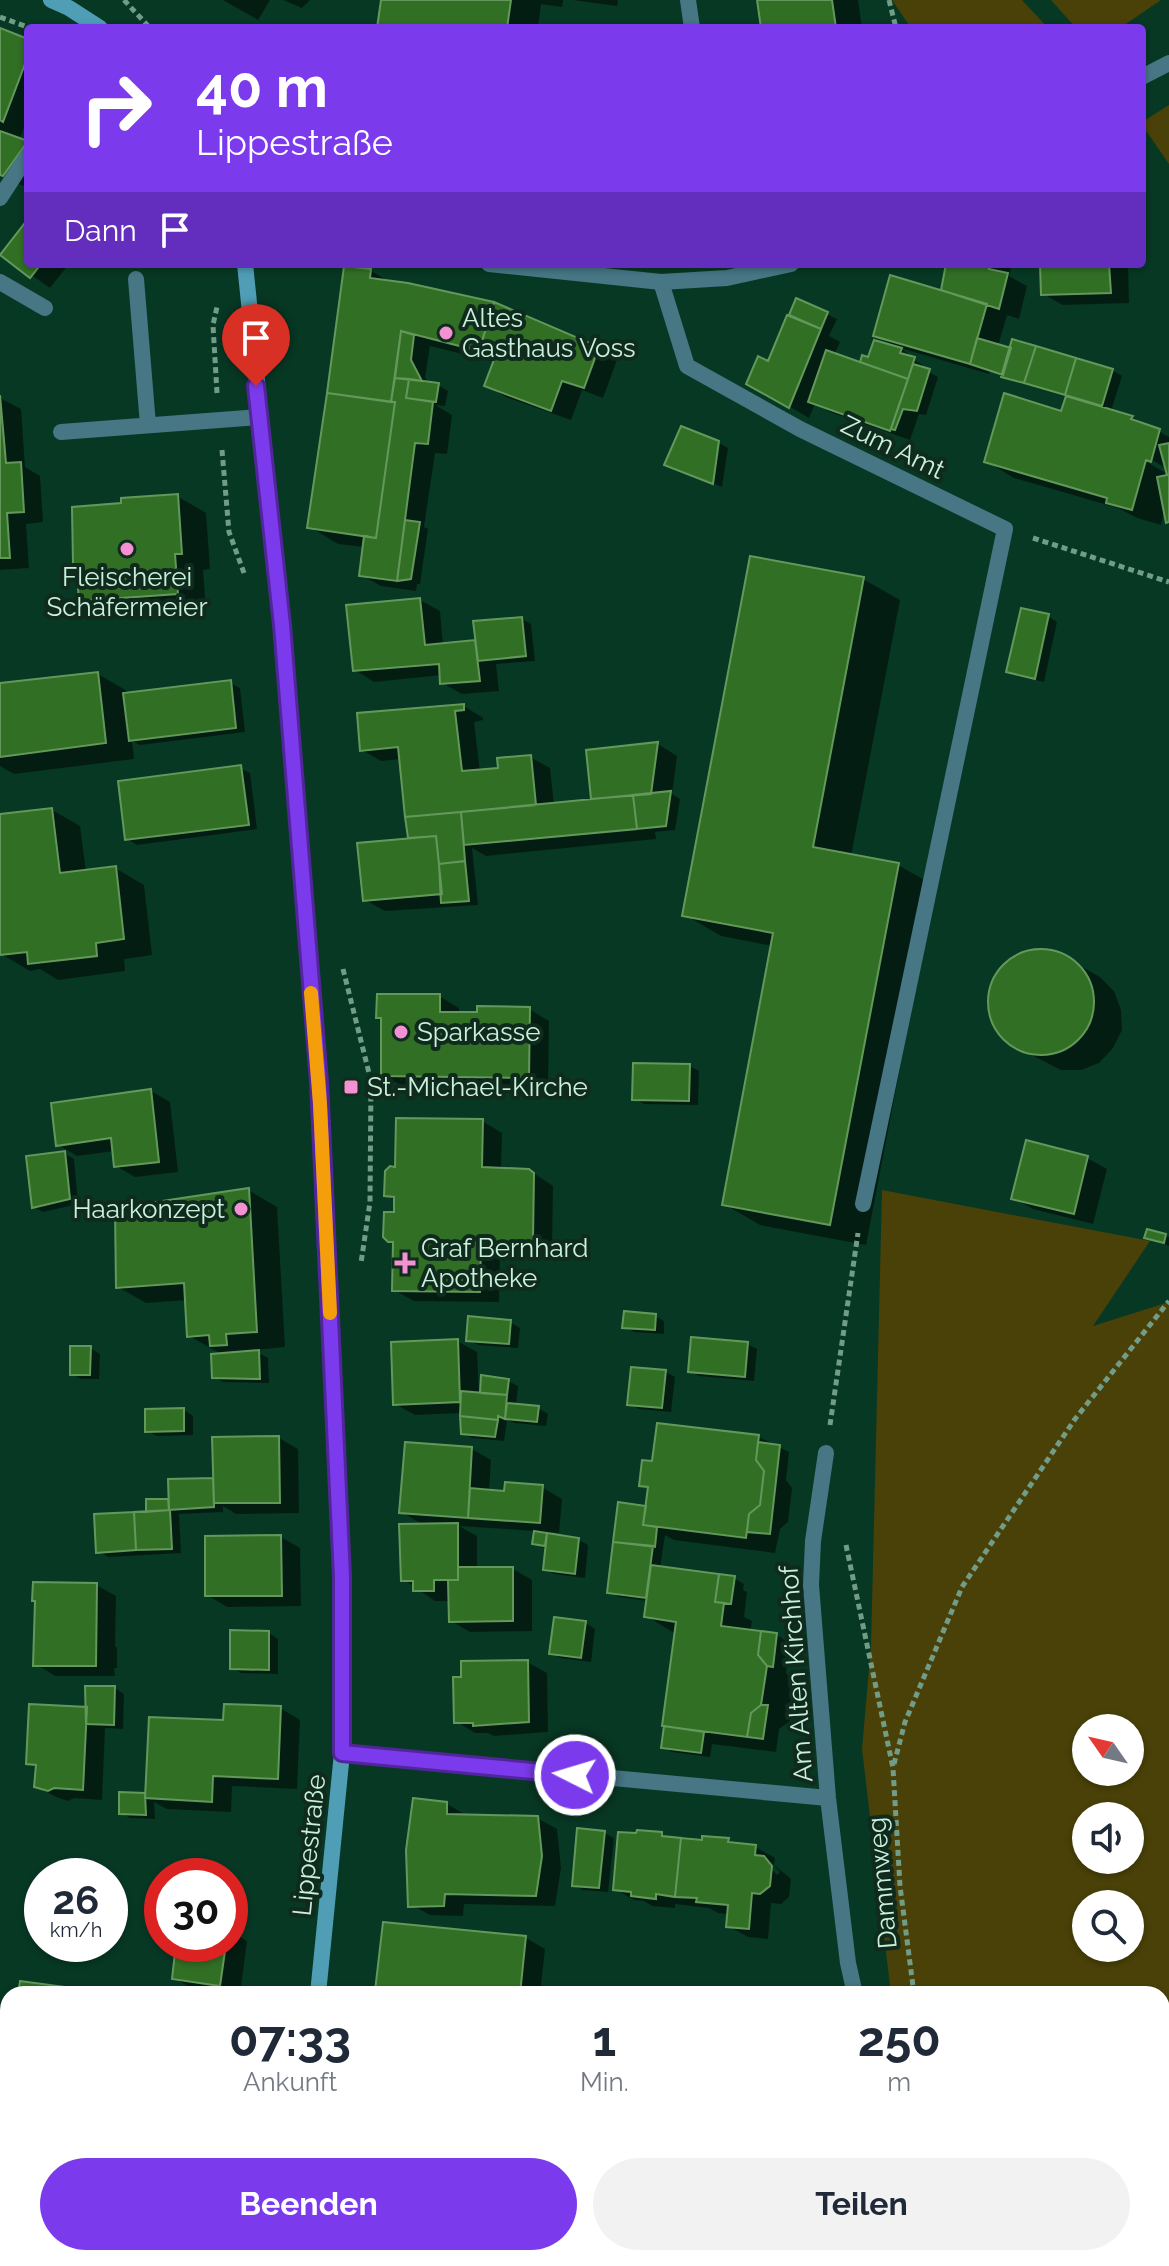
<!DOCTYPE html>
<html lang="de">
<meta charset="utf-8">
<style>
:root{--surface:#fff;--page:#f2f2f3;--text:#1f2937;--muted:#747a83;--accent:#7c3aed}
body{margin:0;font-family:Raleway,sans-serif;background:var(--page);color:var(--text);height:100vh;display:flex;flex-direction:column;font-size:30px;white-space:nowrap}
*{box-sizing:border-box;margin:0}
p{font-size:26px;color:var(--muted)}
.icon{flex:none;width:44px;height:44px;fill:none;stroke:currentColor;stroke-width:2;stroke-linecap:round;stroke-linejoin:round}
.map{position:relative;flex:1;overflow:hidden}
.drawer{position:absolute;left:0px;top:1986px;width:1170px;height:280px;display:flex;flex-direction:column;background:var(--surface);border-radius:24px 24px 0 0;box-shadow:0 2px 6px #0004}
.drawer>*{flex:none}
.guide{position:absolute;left:24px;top:24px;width:1122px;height:244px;border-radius:8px;box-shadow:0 2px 6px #0004;background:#7c3aed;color:#fff;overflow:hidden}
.needle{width:52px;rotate:304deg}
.fabs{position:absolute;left:1072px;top:1714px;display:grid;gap:16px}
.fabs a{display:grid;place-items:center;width:72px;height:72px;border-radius:50%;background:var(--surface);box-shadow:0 2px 6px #0004;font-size:40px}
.speed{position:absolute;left:24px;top:1858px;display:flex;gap:16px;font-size:40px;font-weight:700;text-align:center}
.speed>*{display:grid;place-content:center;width:104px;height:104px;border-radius:50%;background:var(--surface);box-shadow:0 2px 6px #0004;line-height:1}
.speed small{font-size:20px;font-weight:400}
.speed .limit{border:12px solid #d22;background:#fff;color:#111}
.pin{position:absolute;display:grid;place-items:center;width:68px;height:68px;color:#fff;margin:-82px -34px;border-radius:50% 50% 50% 0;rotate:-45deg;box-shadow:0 0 8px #0007}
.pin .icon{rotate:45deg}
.me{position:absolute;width:88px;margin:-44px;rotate:275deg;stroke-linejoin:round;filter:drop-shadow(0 0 6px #0008)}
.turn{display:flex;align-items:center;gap:28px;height:168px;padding:0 40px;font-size:36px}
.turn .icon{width:104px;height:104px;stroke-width:2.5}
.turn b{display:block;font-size:56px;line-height:68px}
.then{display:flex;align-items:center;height:76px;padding:0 40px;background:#0003;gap:16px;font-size:30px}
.eta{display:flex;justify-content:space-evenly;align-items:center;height:136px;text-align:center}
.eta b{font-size:48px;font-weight:700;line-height:56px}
.primary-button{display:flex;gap:16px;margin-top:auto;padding:16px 40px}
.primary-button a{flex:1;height:92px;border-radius:48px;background:var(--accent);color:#fff;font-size:32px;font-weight:700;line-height:92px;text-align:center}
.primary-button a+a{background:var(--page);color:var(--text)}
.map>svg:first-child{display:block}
</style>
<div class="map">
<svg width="1169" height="2266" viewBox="0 0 1169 2266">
<rect width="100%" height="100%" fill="#073824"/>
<path fill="#494108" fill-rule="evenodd" d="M892 0H1022L1048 28H911Z
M1051 0H1161L1120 28H1076Z
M1169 105V164L1142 125V122Z
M882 1190 1150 1241 1093 1326 1169 1302V2266H979L976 2258H1162V1994H891L862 1749 871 1646ZM1130 1728V1772H1086V1728ZM1130 1816V1860H1086V1816ZM1130 1904V1948H1086V1904Z
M609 2258H920L918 2266H710Z"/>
<path fill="#0007" fill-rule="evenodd" d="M223 0H270L258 20Z
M283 0H310L302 8Z
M383 0H563L562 7 541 4 538 28H379Z
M573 0H618L617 6Z
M759 0H858L862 28H763Z
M0 30 28 41V118L19 140 28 143V179L23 186 0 174Z
M1142 212 1145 214 1146 249H1142Z
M28 222V264H69L50 288 3 255Z
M948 264H1012L1009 276 1027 286 1019 319 1007 315 998 346 1112 370 1122 376 1111 411 1132 417 1169 437V522L1165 508 1161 525 1137 518 1118 508 1014 478 986 461 1063 413 1067 397 1013 381 1004 376 990 371 989 374 900 348 910 355V358L923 365 922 369 938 377 926 415 919 414 910 440 830 412 815 404 809 418 749 383 769 363 797 300 837 319 829 336 840 342 834 355 870 366 862 361 896 347 875 335 942 293ZM1144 455 1167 469V474L1142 459Z
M1042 264H1128L1129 303 1063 305 1043 294Z
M371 271 392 283 598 349 617 360 603 398 582 390 571 420 506 397 487 386 495 362 430 346 425 377 429 384 438 385 448 391 445 406 435 405 452 415 447 454 435 453 424 527 428 529 420 584H417L416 591 381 586 361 575 365 547 338 544 310 527Z
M0 398 21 409 25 467 40 476 43 522 26 524 29 568 0 570Z
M719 443 728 448 722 487 676 469Z
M177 496 206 513 210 569 203 570 206 610 109 617 81 600 124 505Z
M863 579 900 600 851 856 898 865 935 886 866 1245 760 1225 724 1204 773 946 721 936 685 915Z
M420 600 440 611 443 645 478 642 522 619 531 624 535 661 496 664 499 691 462 694 442 683V675L374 682 355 670Z
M1048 616 1057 622 1044 682 1017 676 1008 671Z
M98 674 127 691V695L230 683 240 688 245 732 140 745 132 741 134 759 14 774 0 766V685Z
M464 706 483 718V720L474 722 480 772 500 770 530 757 550 768 554 805 593 801 588 751 658 744 677 756 672 794 680 799 675 830 655 832 656 839 486 856 472 848 478 905 385 911 365 900 416 840 410 837 401 759 381 761 362 750Z
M240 768 250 773 257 829 137 845 127 839Z
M52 810 80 826 86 872 115 868 144 885 152 955 124 959 125 971 58 980 40 969 30 971 1 954 0 816Z
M1031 952H1051L1070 960 1100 977 1114 991 1121 1010 1122 1030 1113 1048 1099 1063 1081 1070H1061L1012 1045 998 1031 990 1012V992L998 974 1012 959Z
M439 996 459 1008V1014L529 1009 549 1021 548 1088 402 1086 383 1075V1020L378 1017Z
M690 1066 699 1071 698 1105 644 1104 634 1098Z
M151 1091 170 1102 178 1172 135 1177 116 1166 114 1151 77 1156 57 1144Z
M482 1121 502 1133 501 1170H529L553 1186 552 1251 548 1255 500 1254 499 1302 414 1301 394 1290 395 1244 389 1241 396 1201 386 1195 397 1169Z
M64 1153 74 1159 78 1204 43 1212 34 1207Z
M1087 1158 1107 1169 1093 1224 1033 1209 1013 1198Z
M248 1190 277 1207 285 1347 253 1350 268 1358 269 1383 223 1382 214 1377 223 1355 189 1336 187 1300 146 1303 118 1287Z
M1148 1232 1169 1237V1246L1147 1237Z
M655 1316 664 1321V1334L634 1332 624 1326Z
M510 1322 520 1328 518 1348 478 1345 468 1340Z
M457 1341 477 1352 479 1395 508 1381 518 1386 516 1406 538 1408 548 1414 546 1426 515 1423 507 1420 504 1441 472 1438 463 1433V1413L415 1415 395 1404Z
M747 1344 757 1349 754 1381 699 1376 690 1371Z
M90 1348 100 1354 99 1379H81L72 1374Z
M666 1372 675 1377 671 1412 639 1409 630 1404Z
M184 1410 193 1416V1435L157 1436 147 1431Z
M759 1437 789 1452 786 1480 792 1488 788 1522 780 1529 775 1553 674 1540 665 1535 660 1568 734 1578 744 1584 743 1590 747 1592 744 1617 752 1621 750 1632 777 1635 786 1641 785 1647 789 1650 786 1673 795 1684 790 1721 779 1729 776 1752 712 1744 710 1757 672 1752 663 1747 676 1634 646 1616 648 1601 619 1597 609 1592 648 1508 650 1490 641 1485 654 1463Z
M279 1438 298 1449 299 1513 236 1514 223 1506V1512L179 1514 181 1553 108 1557 98 1551 149 1513 148 1501H170L213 1480 216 1482Z
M472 1449 491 1460 489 1492 506 1493 542 1487 562 1499 559 1533 550 1532V1536L579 1540 588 1545 585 1578 554 1574 545 1569 547 1549 535 1543 536 1531 459 1526 477 1536V1569H513L532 1580V1631L470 1632 451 1621V1601H435L403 1579 424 1525 401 1512Z
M281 1537 300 1548 301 1606 227 1607 207 1595Z
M96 1585 116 1596 115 1646 117 1648V1668H114L115 1676H55L36 1664Z
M586 1623 595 1629 591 1662 560 1658 551 1653Z
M269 1633 278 1639V1674L241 1673 232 1668Z
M527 1662 547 1673 548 1732 494 1736 488 1733H475L456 1721Z
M115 1688 124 1694 123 1729 105 1728 102 1800 74 1798 68 1801 56 1797 36 1786 37 1768 28 1763 87 1709Z
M280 1708 300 1720 297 1789 232 1786 231 1812 167 1809 154 1802 155 1819 130 1818 121 1813 145 1795 147 1796 225 1722Z
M447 1804 466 1815 537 1818 557 1829 561 1868 555 1906 464 1904 463 1916 430 1915 410 1904Z
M605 1833 614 1838 608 1892 583 1890 574 1885Z
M661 1834 670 1839 704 1842V1838L728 1840 737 1845 755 1847 775 1858 774 1865 791 1879 789 1897 781 1904 771 1903 768 1939 748 1937 728 1926 729 1914 718 1913 709 1908 675 1904V1908L652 1906 644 1901 634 1900 615 1889ZM763 1859 772 1863 780 1872 777 1875Z
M230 1931 247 1941 240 1994 193 1989 174 1978 178 1944H230Z
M526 1938 545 1949 540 1994H385L377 1989Z"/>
<path fill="#316f25" stroke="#64985b" stroke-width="2" d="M381 0H511L507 28H377Z
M757 0H832L836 28H761Z
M0 28 28 39V56L3 122 0 120Z
M0 131 28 141 3 176 0 175Z
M28 219V264H41L30 278 0 255Z
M946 264H990L989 269 1008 273 999 309 941 290Z
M1040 264H1109L1111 293 1041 295Z
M344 266 371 269 370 278 408 283 494 302 479 351 401 331 391 402 327 393Z
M890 275 987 304 970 364 873 336Z
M796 298 828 312 821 329 789 315Z
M494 302 599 347 584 388 562 381 551 411 484 386 495 357 479 351Z
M787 315 821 329 789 408 746 384 758 356 768 361Z
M401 331 414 335 411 360 422 381 395 378Z
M977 338 1011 348 1003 375 970 364Z
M1012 339 1036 346 1024 383 1001 377Z
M874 340 902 348 900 353 915 357 908 379 860 362 862 355 868 357Z
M1036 346 1076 358 1065 395 1024 383Z
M826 350 908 379 890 431 808 402Z
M1076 358 1113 369 1102 406 1065 395Z
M913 364 930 369 917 411 903 409 895 430 891 429Z
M395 378 409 379 406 398 433 402 428 444 415 443 397 581 359 576 364 536 376 538 395 402H391Z
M409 379 439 383 436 402 406 398Z
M327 393 395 402 376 538 307 528Z
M1004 393 1061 411 1066 396 1133 416 1131 419 1160 429 1151 462 1146 460 1132 510 1106 503 1107 498 984 462Z
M0 395 6 463 21 462 24 512 7 513 10 558H0Z
M681 426 719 441 713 484 664 465Z
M1169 443V522L1166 523 1157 477 1167 475 1159 445Z
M178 494 182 554H175L178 594 79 601 76 564H73L72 507 121 503V498Z
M405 520 420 522 411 579 397 581Z
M750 556 864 577 813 847 899 863 830 1225 722 1205 773 933 682 916Z
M420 598 425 645 475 640 480 681 440 684 439 664 353 671 346 605Z
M1021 608 1049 614 1035 679 1006 672Z
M522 617 526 656 478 661 473 621Z
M98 672 106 743 0 757V683Z
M231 680 236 728 129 741 123 693Z
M464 704V710L455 711 462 771 498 768 497 758 531 755 536 805 405 817 398 747 360 751 357 713Z
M658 742 651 794 591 799 586 750Z
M241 765 249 825 125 840 118 781Z
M671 791 666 826 637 829 633 795Z
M633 795 637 829 464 845 461 812Z
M52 808 60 873 116 866 124 939 96 943 97 956 28 964 27 952 0 955V814Z
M461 812 465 861 439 864 436 836 408 838 405 817Z
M436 836 442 894 363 901 357 843Z
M465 861 469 901 441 903 439 864Z
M988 1002a53 53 0 1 1 106 0a53 53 0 1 1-106 0Z
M377 994H440V1012H477V1006L530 1007 529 1078 381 1076V1018H376Z
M633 1063 690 1064 689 1101 632 1100Z
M151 1089 159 1162 114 1167 111 1138 56 1146 51 1103Z
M396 1118 483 1119 482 1167 529 1169 534 1173 533 1240 528 1245 481 1244 480 1292 392 1291 393 1242H388L383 1237 384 1212H394V1197L384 1196 385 1171 390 1166 395 1167Z
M1026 1140 1088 1156 1074 1214 1011 1199Z
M65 1151 70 1199 32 1208 26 1156Z
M249 1188 257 1332 226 1334 227 1345 210 1346 209 1335 187 1337 184 1283 116 1288 115 1208Z
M1147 1229 1166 1234 1164 1243 1144 1238Z
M624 1311 656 1314 655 1330 622 1328Z
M468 1316 511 1320 509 1344 466 1341Z
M691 1337 748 1342 745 1377 688 1372Z
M458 1339 460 1402 393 1405 391 1342Z
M70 1346H91L90 1375H70Z
M259 1350 260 1379 212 1378 211 1354Z
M631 1367 666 1370 662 1408 627 1405Z
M481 1375 509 1379 507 1395 480 1393Z
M461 1391 507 1395 505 1419 498 1416V1420L460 1416Z
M507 1403 539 1406 537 1422 505 1419Z
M184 1408V1431L145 1432V1409Z
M460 1416 498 1420 495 1437 461 1434Z
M657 1423 759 1435 756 1460 764 1471 760 1505 749 1514 746 1538 643 1525 648 1487 639 1486 642 1460 652 1461Z
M279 1436 280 1503H214L212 1437Z
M405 1442 472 1447 468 1518 399 1513Z
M758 1442 780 1445 770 1534 747 1532 749 1514 760 1505 764 1471 756 1460Z
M213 1478 214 1507 169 1510 168 1479Z
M505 1482 543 1485 540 1523 468 1518 470 1488 504 1491Z
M146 1499H168L169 1510 146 1512Z
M618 1502 646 1506 643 1525 657 1527 655 1547 613 1542Z
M170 1510 172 1549 136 1550 134 1512Z
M134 1512 136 1550 96 1553 94 1514Z
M458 1523V1580H434V1591H413V1581H401L399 1524Z
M534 1531 547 1533 545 1546 532 1544Z
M547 1533 579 1538 575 1574 543 1570Z
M281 1535 282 1596H205V1536Z
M613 1542 653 1546 646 1598 607 1593Z
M651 1565 719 1574 715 1602 724 1603 721 1626 761 1631 758 1655 767 1666 761 1705 751 1713 747 1737 662 1726 676 1622 644 1617Z
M458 1567H513V1621L449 1622 448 1580H458Z
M719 1574 735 1576 731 1604 715 1602Z
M33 1582 97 1583 96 1666H33L35 1601H32Z
M554 1617 586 1621 581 1658 549 1654Z
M230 1630 269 1631V1670L230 1669Z
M761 1631 777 1633 773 1667 767 1666 758 1655Z
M528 1660 529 1722 473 1726V1723H454L453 1677H461V1661Z
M85 1686H115L114 1725 86 1724Z
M29 1704 87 1707 83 1790 54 1788 48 1791 34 1787 36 1765 26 1764Z
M224 1704 281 1706 278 1779 213 1776 212 1802 145 1798 149 1717 223 1720Z
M761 1705H768L763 1739 747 1737 751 1713Z
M664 1726 704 1732 701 1753 661 1748Z
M119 1792 145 1793 146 1815 119 1814Z
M413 1798 447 1802V1814L538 1816 542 1856 536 1896 445 1894 444 1906 408 1907 406 1850Z
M577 1828 605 1831 599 1888 572 1886Z
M637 1830 662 1832V1836L681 1838 675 1897 656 1894V1899L631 1896V1892L613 1890 618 1832 636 1833Z
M702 1836 729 1838 728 1842 756 1845 755 1855 764 1856 772 1866 770 1886 760 1894 752 1893 749 1929 726 1927 728 1905 696 1902 697 1898 675 1897 681 1838 702 1840Z
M383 1922 526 1936 520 1994H403L375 1991Z
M176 1944H226L220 1986 172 1979Z
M20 1981 73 1988 72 1994H18Z"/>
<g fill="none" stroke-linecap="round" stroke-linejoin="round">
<path stroke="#719d88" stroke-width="5" stroke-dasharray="6 4" stroke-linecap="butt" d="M124 0 150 28
M889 0 896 28
M0 17 30 28
M217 393 213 325 217 307
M222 450 229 532 244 573
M1033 538 1169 582
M343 969 371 1081 370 1202 361 1263
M830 1425 858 1233
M846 1545 893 1768 900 1886 914 1994
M894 1764 905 1722 962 1587 1075 1419 1169 1301
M500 2258 596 2266
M939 2258 943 2266
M1012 2258 1016 2266"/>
<path stroke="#477685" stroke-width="16" d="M0 198 28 155
M136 279 148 425
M0 282 45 308
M661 282 687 366 800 429 1005 529 863 1204
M61 432 258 417"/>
<path stroke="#477685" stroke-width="16" d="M688 0 692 28
M826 1453 813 1541 811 1585 828 1798 848 1963 855 1994
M342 1753 828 1798
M0 2215 8 2216"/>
<path stroke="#477685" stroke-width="16" d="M1142 77 1169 63
M489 264 661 282 727 278 791 264"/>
<path stroke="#4f9eb6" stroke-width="16" d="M51 0 69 8 100 28
M245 264 282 625 319 1082 342 1577V1753L318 1994
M291 2266V2258"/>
</g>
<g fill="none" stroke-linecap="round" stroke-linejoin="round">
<g stroke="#51269a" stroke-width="20">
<path id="route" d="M256 386 282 625 319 1082 342 1577V1753L575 1775"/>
</g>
<use href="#route" stroke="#7c3aed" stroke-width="14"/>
<path stroke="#f59e0b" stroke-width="14" d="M311 993 320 1104 330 1313"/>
</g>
<g fill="#f491d3" stroke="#102b1e" stroke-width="3">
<circle cx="446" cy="333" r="8"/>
<circle cx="127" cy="549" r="8"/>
<circle cx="401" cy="1032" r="8"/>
<rect x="343" y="1079" width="16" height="16" rx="4"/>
<circle cx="241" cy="1209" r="8"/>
<path d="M401 1251h8v8h8v8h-8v8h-8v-8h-8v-8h8z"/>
</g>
<g text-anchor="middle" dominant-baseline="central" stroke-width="8" stroke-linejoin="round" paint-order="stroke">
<g font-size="26" fill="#c9f1db" stroke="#102b1e" text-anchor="start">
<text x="462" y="318">Altes<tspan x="462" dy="30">Gasthaus Voss</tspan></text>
<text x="127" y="577" text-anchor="middle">Fleischerei<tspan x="127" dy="30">Schäfermeier</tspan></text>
<text x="417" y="1032">Sparkasse</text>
<text x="367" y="1087">St.-Michael-Kirche</text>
<text x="225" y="1209" text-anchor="end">Haarkonzept</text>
<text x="421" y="1248">Graf Bernhard<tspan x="421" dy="30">Apotheke</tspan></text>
</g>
<g font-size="26" fill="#c9f1db" stroke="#102b1e">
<text transform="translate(893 447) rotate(26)">Zum Amt</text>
<text transform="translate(796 1674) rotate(-94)">Am Alten Kirchhof</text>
<text transform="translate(309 1845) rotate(-84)">Lippestraße</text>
<text transform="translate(882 1883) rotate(-95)">Dammweg</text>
</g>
</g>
</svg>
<div class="fabs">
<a><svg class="needle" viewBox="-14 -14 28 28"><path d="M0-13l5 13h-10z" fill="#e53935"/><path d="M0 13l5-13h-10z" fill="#747a83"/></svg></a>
<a><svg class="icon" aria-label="sound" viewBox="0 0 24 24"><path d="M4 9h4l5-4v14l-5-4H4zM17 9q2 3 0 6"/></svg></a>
<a><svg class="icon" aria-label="search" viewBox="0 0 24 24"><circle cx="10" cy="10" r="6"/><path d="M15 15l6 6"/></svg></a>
</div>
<div class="speed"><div>26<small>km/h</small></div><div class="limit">30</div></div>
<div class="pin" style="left:256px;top:386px;background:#d93025"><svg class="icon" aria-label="arrive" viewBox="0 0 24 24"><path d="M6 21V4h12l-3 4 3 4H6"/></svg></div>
<svg class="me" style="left:575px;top:1775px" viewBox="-20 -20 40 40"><circle r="17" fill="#7c3aed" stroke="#fff" stroke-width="3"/><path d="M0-11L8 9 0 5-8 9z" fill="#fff"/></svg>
<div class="guide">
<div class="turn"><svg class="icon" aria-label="right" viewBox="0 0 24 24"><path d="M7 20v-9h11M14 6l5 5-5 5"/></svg><div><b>40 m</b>Lippestraße</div></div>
<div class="then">Dann<svg class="icon" aria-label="arrive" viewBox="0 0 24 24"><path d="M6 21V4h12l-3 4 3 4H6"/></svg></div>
</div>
<section class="drawer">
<div class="eta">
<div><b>07:33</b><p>Ankunft</p></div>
<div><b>1</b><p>Min.</p></div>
<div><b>250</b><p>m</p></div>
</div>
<div class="primary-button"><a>Beenden</a><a>Teilen</a></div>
</section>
</div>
